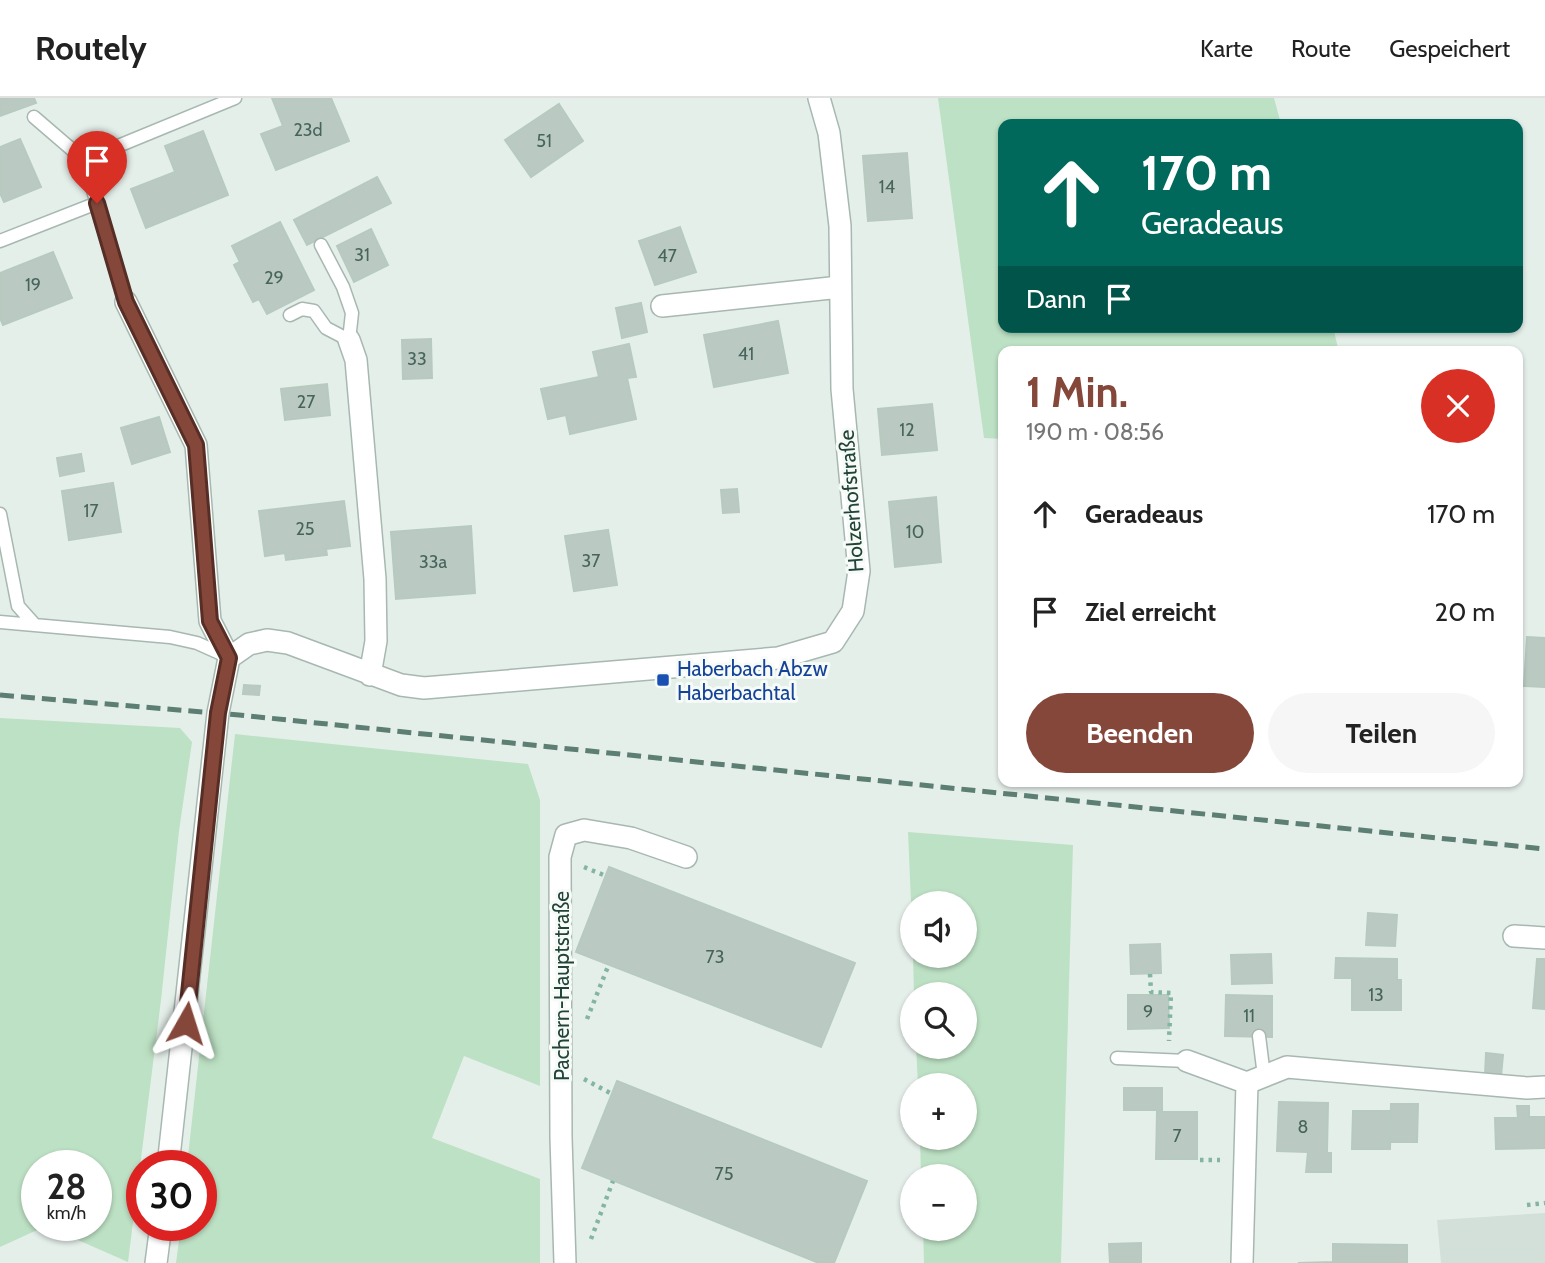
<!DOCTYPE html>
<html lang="de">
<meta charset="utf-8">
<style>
:root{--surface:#fff;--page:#f6f6f6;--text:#222;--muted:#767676;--line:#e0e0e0;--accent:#84473a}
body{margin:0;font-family:Cabin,sans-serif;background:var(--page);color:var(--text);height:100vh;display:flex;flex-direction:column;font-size:26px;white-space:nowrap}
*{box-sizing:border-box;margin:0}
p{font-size:23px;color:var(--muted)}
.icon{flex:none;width:38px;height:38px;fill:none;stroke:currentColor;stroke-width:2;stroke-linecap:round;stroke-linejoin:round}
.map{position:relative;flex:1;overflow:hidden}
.details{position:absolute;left:998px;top:248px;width:525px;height:441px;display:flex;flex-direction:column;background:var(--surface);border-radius:14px;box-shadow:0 2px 5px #0004}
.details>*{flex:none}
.top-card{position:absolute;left:998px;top:21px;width:525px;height:214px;border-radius:14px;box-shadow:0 2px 5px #0004;background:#00695c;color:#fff;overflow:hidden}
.tools{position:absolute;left:900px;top:793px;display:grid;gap:14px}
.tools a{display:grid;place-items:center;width:77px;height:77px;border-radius:50%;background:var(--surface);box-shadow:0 2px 5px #0004;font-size:35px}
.speed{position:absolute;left:21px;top:1052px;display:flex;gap:14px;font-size:35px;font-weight:700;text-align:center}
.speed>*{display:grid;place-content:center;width:91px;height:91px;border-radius:50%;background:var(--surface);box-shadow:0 2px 5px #0004;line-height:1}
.speed small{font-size:18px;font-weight:400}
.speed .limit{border:10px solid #d22;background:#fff;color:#111}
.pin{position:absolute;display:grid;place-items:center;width:60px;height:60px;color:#fff;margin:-72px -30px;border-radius:50% 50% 50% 0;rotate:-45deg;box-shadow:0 0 7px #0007}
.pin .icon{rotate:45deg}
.me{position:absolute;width:77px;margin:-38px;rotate:6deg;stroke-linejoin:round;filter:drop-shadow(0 0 5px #0008)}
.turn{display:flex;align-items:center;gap:24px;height:147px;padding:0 28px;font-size:32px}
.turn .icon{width:91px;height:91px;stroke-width:2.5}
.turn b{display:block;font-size:49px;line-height:60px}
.then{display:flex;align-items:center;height:66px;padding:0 28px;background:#0003;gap:14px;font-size:26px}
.round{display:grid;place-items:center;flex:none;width:74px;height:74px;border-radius:37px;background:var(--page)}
.headline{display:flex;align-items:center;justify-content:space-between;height:119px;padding:0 28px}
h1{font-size:42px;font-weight:800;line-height:52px;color:var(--accent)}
.primary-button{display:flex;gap:14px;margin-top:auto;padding:14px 28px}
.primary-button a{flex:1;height:80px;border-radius:42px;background:var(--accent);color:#fff;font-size:28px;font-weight:800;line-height:80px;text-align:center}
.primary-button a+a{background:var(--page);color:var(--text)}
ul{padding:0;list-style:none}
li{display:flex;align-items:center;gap:21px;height:98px;padding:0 28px}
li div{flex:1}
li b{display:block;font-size:26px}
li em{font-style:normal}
header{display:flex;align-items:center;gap:42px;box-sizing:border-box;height:98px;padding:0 35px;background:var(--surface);border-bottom:2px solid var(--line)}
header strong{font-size:33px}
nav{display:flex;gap:38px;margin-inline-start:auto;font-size:24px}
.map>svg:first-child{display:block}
</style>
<header>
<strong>Routely</strong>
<nav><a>Karte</a><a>Route</a><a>Gespeichert</a></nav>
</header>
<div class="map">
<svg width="1545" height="1165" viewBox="0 0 1545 1165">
<rect width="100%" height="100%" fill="#e5efea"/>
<path fill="#d3dfd9" d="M1545 1115V1165H1441L1437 1122Z"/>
<path fill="#bde1c4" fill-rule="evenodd" d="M938 0H1274L1281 26H1003V229H1333L1339 254H1003V341L984 340Z
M0 620 180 630 192 644 179 733 161 902 128 1164 46 1128 0 1149ZM37 1068H96V1127H37Z
M235 636 528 666 540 702V988L464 958 432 1040 540 1081V1165H176L181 1127H201V1068L187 1067Z
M908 734 1073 747 1061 1165H924L923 1131 964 1130V1078H921L920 1040H964V987H918L916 949 964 948V896H914L913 858H964V805H912V828Z"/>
<path fill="#bacac3" stroke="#b7cac0" stroke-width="2" d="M0 0H34L36 5 0 18Z
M272 0H331L349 43 276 72 261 36 283 28Z
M559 6 583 43 531 79 505 42Z
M203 33 228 97 146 130 131 91 175 74 165 48Z
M20 41 41 89 4 104 0 95V49Z
M907 55 912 120 868 123 863 58Z
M377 79 391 105 307 147 294 122Z
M280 124 314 192 267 216 259 201 253 204 234 167 240 164 232 148Z
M680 129 696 174 655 187 639 143Z
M371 131 388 167 354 184 337 148Z
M53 154 72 200 3 227 0 220V175Z
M641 205 647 234 622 240 616 210Z
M778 223 788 275 714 289 704 237Z
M431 241 432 280 403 281 402 242Z
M629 246 636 279 627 280 636 321 570 336 566 317 548 321 541 291 599 279 593 254Z
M327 286 330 317 285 322 281 291Z
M932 306 937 352 882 357 878 311Z
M159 319 170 354 132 366 121 330Z
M81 356 84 373 60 378 57 360Z
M113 385 121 434 69 442 62 393Z
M737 391 739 414 723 415 721 392Z
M936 399 941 464 895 469 889 404Z
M344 403 350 448 326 451 327 457 286 462 285 455 265 458 259 413Z
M471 428 475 495 396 501 391 434Z
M608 432 617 487 574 493 565 438Z
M1527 539 1545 540V589L1524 588Z
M244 587 260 588 259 597 243 596Z
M609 769 855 865 821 949 576 854Z
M1368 815 1397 817 1395 848 1366 847Z
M1160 846 1161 875 1131 876 1130 847Z
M1271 856 1272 885 1232 886 1231 857Z
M1336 860 1397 861V882H1401V912H1352V880H1335Z
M1537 861H1545V911L1533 910Z
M1128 897H1168L1169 930 1128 931Z
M1226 897 1272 898V939L1225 938Z
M1486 955 1503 957 1501 978 1485 976Z
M617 983 867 1083 834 1165H819L582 1070Z
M1124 990H1162V1012H1124Z
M1279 1004 1328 1005 1327 1055H1331V1074H1306L1308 1054 1277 1053Z
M1391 1006H1418L1417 1044H1390Z
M1517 1008H1529V1019H1545V1050L1496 1051 1495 1020H1518Z
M1353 1013H1391L1390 1051H1352Z
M1157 1014H1197V1061H1156Z
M1141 1145V1165H1110L1109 1146Z
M1333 1146 1407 1147V1165H1298L1333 1164Z"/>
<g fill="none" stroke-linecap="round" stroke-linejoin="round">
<g stroke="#a7b8b1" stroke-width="15">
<path id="lane" d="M34 19 84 62 126 204
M84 62 235 0
M0 143 97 105
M290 217 302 211 314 213 326 230 349 242 352 215 343 189 321 147
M0 416 18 508 35 527
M0 524 170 539 197 545 226 558
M1259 938 1264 978
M1117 960 1187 963"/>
</g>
<g stroke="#a7b8b1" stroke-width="24">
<path id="street" d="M126 204 196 347 210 523 229 560
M662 208 840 189
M349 242 356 262 375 481 376 543 370 577
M1514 838 1545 840
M1187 963 1247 985
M168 1068 218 615 229 560 249 546 267 542 288 545 401 587 424 590 778 560 833 544 853 513 859 473 842 291 840 128 829 35 819 0
M156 1165 161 1127
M565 1165 561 1040 560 759 566 737 584 732 631 740 686 759
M1242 1165 1247 985 1287 969 1527 990 1545 989"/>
</g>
<path stroke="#83b5a2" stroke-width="4.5" stroke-dasharray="3.5 5" stroke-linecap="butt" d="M584 769 606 778
M1150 876 1151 894 1171 895 1169 943
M587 921 609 866
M584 981 612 996
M1200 1062H1220
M1527 1107 1545 1105
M591 1141 613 1083"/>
<use href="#lane" stroke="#fff" stroke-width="12"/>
<use href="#street" stroke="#fff" stroke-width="21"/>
<path stroke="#5d7e73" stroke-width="5" stroke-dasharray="14 7" stroke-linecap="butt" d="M0 597 239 617 1545 751"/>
</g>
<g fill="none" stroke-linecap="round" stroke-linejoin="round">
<g stroke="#562e26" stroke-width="18">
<path id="route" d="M97 105 126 204 196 347 210 523 229 560 218 615 186 925"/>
</g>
<use href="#route" stroke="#84473a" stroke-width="12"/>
</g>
<rect fill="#1a4fb4" stroke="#f6fbf8" stroke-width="2.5" x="656" y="575" width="14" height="14" rx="3.5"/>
<g text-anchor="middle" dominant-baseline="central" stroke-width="6" stroke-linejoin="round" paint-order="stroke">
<g font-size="18" fill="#48655b">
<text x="308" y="32">23d</text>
<text x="544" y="43">51</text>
<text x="887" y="89">14</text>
<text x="362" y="157">31</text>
<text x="667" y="158">47</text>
<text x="274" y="180">29</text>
<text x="33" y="187">19</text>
<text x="746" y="256">41</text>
<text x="417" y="261">33</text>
<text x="306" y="304">27</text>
<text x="907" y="332">12</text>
<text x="91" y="413">17</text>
<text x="305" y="431">25</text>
<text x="915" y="434">10</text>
<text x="591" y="463">37</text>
<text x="433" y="464">33a</text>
<text x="715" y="859">73</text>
<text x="1376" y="897">13</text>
<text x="1148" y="914">9</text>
<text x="1249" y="918">11</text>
<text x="1303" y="1029">8</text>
<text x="1177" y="1038">7</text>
<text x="724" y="1076">75</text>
</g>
<g font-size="21" fill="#224338" stroke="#f6fbf8">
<text transform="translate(851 403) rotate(-94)">Holzerhofstraße</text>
<text transform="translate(561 888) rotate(-90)">Pachern-Hauptstraße</text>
</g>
<g font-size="21" fill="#164399" stroke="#f6fbf8" text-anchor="start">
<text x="677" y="570">Haberbach Abzw<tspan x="677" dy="24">Haberbachtal</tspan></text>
</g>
</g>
</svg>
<div class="tools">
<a><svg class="icon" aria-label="sound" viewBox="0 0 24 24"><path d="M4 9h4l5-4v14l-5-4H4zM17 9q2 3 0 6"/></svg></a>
<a><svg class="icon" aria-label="search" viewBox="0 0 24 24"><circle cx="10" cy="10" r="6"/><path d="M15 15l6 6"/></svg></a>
<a>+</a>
<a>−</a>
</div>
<div class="speed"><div>28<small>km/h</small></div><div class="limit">30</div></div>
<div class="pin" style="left:97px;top:105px;background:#d93025"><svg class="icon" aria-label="arrive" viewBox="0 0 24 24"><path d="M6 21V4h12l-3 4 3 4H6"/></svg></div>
<svg class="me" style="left:186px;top:925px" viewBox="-20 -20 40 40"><path d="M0-17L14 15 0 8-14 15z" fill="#84473a" stroke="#fff" stroke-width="4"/></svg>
<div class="top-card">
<div class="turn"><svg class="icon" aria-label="ahead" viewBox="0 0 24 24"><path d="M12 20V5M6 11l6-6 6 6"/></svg><div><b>170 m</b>Geradeaus</div></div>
<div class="then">Dann<svg class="icon" aria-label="arrive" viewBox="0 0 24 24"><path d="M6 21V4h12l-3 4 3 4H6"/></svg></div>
</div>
<section class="details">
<div class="headline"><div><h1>1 Min.</h1><p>190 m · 08:56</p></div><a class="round" style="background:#d93025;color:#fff"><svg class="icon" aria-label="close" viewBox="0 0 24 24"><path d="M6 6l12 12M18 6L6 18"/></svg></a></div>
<ul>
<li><svg class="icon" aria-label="ahead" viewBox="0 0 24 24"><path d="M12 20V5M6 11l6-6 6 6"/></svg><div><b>Geradeaus</b></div><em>170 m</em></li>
<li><svg class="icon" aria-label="arrive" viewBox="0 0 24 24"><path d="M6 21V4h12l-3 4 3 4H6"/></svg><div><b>Ziel erreicht</b></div><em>20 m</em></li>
</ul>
<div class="primary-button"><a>Beenden</a><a>Teilen</a></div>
</section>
</div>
